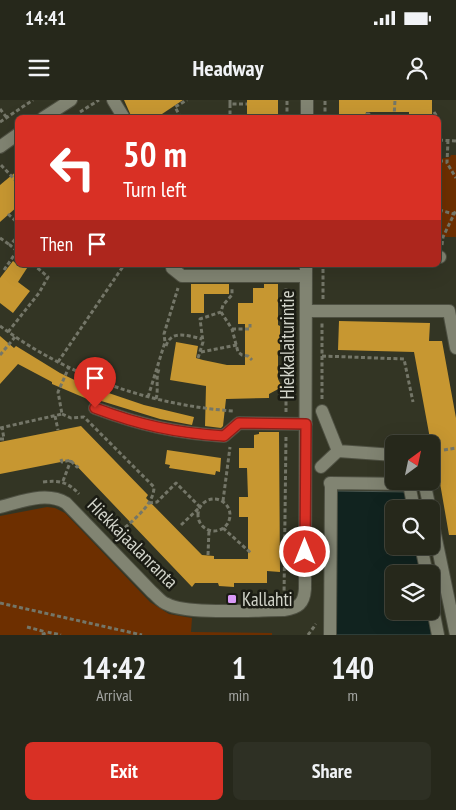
<!DOCTYPE html>
<style>
:root{--surface:#26281b;--page:#2e3024;--text:#f1f3f6;--muted:#a4a6a3;--line:#42443a;--accent:#d93025}
body{margin:0;font-family:"PT Sans Narrow",sans-serif;background:var(--page);color:var(--text);height:100vh;display:flex;flex-direction:column;font-size:19px;white-space:nowrap}
*{box-sizing:border-box;margin:0}
p{font-size:16px;color:var(--muted)}
.icon{flex:none;width:28px;height:28px;fill:none;stroke:currentColor;stroke-width:2;stroke-linecap:round;stroke-linejoin:round}
.map{position:relative;height:535px;overflow:hidden}
.panel{display:flex;flex-direction:column;background:var(--surface);flex:1}
.panel>*{flex:none}
.top-card{position:absolute;left:15px;top:15px;width:426px;height:152px;border-radius:8px;box-shadow:0 5px 20px #0002,0 0 0 1px var(--line);background:#d93025;color:#fff;overflow:hidden}
.needle{width:32px;rotate:33deg}
.buttons{position:absolute;left:385px;top:335px;display:grid;gap:10px}
.buttons a{display:grid;place-items:center;width:55px;height:55px;border-radius:8px;background:var(--surface);box-shadow:0 5px 20px #0002,0 0 0 1px var(--line);font-size:25px}
.pin{position:absolute;display:grid;place-items:center;width:42px;height:42px;color:#fff;margin:-51px -21px;border-radius:50% 50% 50% 0;rotate:-45deg;box-shadow:0 0 5px #0007}
.pin .icon{rotate:45deg}
.me{position:absolute;width:55px;margin:-28px;rotate:0deg;stroke-linejoin:round;filter:drop-shadow(0 0 4px #0008)}
.turn{display:flex;align-items:center;gap:18px;height:105px;padding:0 25px;font-size:22px}
.turn .icon{width:65px;height:65px;stroke-width:2.5}
.turn b{display:block;font-size:35px;line-height:42px}
.then{display:flex;align-items:center;height:48px;padding:0 25px;background:#0003;gap:10px;font-size:19px}
.eta{display:flex;justify-content:space-evenly;align-items:center;height:85px;text-align:center}
.eta b{font-size:30px;font-weight:800;line-height:35px}
.action{display:flex;gap:10px;margin-top:auto;padding:10px 25px}
.action a{flex:1;height:58px;border-radius:8px;background:var(--accent);color:#fff;font-size:20px;font-weight:800;line-height:58px;text-align:center}
.action a+a{background:var(--page);color:var(--text)}
.status{display:flex;justify-content:space-between;align-items:center;height:35px;padding:0 25px;background:var(--surface);direction:ltr}
.status svg{height:14px;fill:currentColor}
header{display:flex;justify-content:space-between;align-items:center;height:65px;padding:0 25px;background:var(--surface);font-size:22px;font-weight:800}
.map>svg:first-child{display:block}
</style>
<div class="status"><b>14:41</b><svg viewBox="0 0 49 12"><path d="M0 12V9h3v3zM5 12V6h3v6zM10 12V3h3v9zM15 12V0h3v12zM26 1h20v11H26zM47 4h2v5h-2z"/></svg></div>
<header><svg class="icon" aria-label="menu" viewBox="0 0 24 24"><path d="M4 6h16M4 12h16M4 18h16"/></svg>Headway<svg class="icon" aria-label="person" viewBox="0 0 24 24"><circle cx="12" cy="8" r="4"/><path d="M4 21q1-7 8-7t8 7"/></svg></header>
<div class="map">
<svg width="456" height="535" viewBox="0 0 456 535">
<rect width="100%" height="100%" fill="#333524"/>
<path fill="#6d2f00" d="M451 55H456V137H439V59L450 57Z
M47 407 55 408 65 413 150 502 169 514 192 518 191 532 272 533V535H0V416Z"/>
<path fill="#11231f" stroke="#4b5852" d="M337 391 408 392 411 409H394V446H418L423 474H394V511H430L434 535H336Z"/>
<path fill="#c79731" d="M124 0H183L156 18H132Z
M247 0H278V18H247Z
M339 0H432V18H409V12H366L365 18H339Z
M18 70V106L0 122V85Z
M13 161 18 165H29L18 182 30 191 13 213 0 203V178Z
M191 184H229V194H204V213H191Z
M264 184H278V225L280 226V252H278V279L282 287 269 294V298L226 299 223 326 221 328 205 326 206 286 170 280 176 242 198 246 196 258 203 260 227 265H245V224H238V203H253V188H264Z
M339 221 430 223 429 241H442L456 318V435H449L436 360 439 357 441 352 438 346 431 344 414 252 338 250Z
M0 236 14 248 16 246 60 273 85 285 144 305 194 317 192 325 160 319 98 300 92 301 52 284V282L18 264 0 284Z
M81 326 148 395 146 398 202 455 214 456V459H248V417H239V397H248L247 368H239V348H254V335L259 334V332H279L280 472 267 471V483H234V487L219 486 218 483H195L192 487 71 360 0 374V342Z
M167 350 221 358 220 372 216 371 215 375 169 368 170 365 165 364Z"/>
<g fill="none" stroke-linecap="round" stroke-linejoin="round">
<g stroke="#4e5042" stroke-width="14">
<path id="minor" d="M113 0 124 18
M43 18 71 0
M307 18V0
M0 47 18 34
M439 157H440
M172 165V168L182 176H306
M306 211H449L456 248
M95 308C140 325 176 333 224 336L239 323 306 324
M322 311 338 351
M431 353 433 352
M321 367 338 351 394 355
M424 381 430 409
M0 407C21 402 46 391 66 403L152 492C157 496 161 502 167 504 187 515 257 510 284 510 298 508 304 504 305 489L306 165
M431 415 456 535
M421 446 427 474
M431 499 438 535
M330 535 331 386 330 383 409 384 414 409"/>
</g>
<path stroke="#747668" stroke-width="3" stroke-dasharray="4 2.5" stroke-linecap="butt" d="M230 0V4H247
M230 4V18
M0 9 7 18
M80 12 99 0
M434 12 438 18
M366 14H369V18
M181 18 175 7 187 0
M287 18V0
M325 18V0
M394 18 395 0
M0 22 33 0
M439 23V40
M439 40 456 41
M448 40 447 63 456 78
M439 61H447
M1 65 18 83
M439 110 454 114
M8 114 18 123
M0 138 10 145
M442 145 443 137 456 110
M17 151 10 145 18 136
M4 170 17 151
M323 199V165
M221 212 232 229 238 252 242 255 248 256 252 260
M0 226C68 276 149 305 233 311
M232 229H250V224
M8 232 39 193 48 177 34 165
M166 246C171 229 189 236 202 239
M201 252 237 245
M0 255 15 237
M322 256 404 259 413 302
M198 258 203 242 200 219 221 212 223 205 232 195V188
M58 262 124 165
M148 297 165 242 164 234 178 188
M156 299C159 288 155 280 159 269
M322 299V223
M286 312V188
M62 314 71 318 84 317 154 387C154 406 130 422 118 434
M55 316 58 330
M0 328 62 314 58 292 69 267
M0 339H4L2 327
M444 350 456 348
M61 359 62 362 71 360
M71 361 77 367 79 365
M63 381 71 360
M43 382C59 380 68 382 79 394
M198 415a16 16 0 1 1 32 0a16 16 0 1 1-32 0Z
M223 401 230 347
M149 403 157 402 176 383 200 407 180 426
M90 406 145 462
M223 428 252 454
M208 455 209 430
M284 497 286 336
M0 503 142 535
M27 527 46 532
M42 535 47 532 61 535
M308 535 316 524"/>
<use href="#minor" stroke="#818472" stroke-width="12"/>
</g>
<g fill="none" stroke-linecap="round" stroke-linejoin="round">
<g stroke="#8d1f18" stroke-width="12">
<path id="route" d="M95 308C139 325 176 333 224 336L239 323 306 324 305 452"/>
</g>
<use href="#route" stroke="#d93025" stroke-width="9"/>
</g>
<rect fill="#da9af7" stroke="#1b1c14" stroke-width="2" x="227" y="494" width="10" height="10" rx="2.5"/>
<g text-anchor="middle" dominant-baseline="central" stroke-width="5" stroke-linejoin="round" paint-order="stroke">
<g font-size="19" fill="#d2d4ca" stroke="#1b1c14">
<text transform="translate(287 245) rotate(-90)">Hiekkalaiturintie</text>
<text transform="translate(133 443) rotate(45)">Hiekkajaalanranta</text>
</g>
<g font-size="19" fill="#d2d4ca" stroke="#1b1c14" text-anchor="start">
<text x="242" y="499">Kallahti</text>
</g>
</g>
</svg>
<div class="buttons">
<a><svg class="needle" viewBox="-14 -14 28 28"><path d="M0-13l5 13h-10z" fill="#e53935"/><path d="M0 13l5-13h-10z" fill="#a4a6a3"/></svg></a>
<a><svg class="icon" aria-label="search" viewBox="0 0 24 24"><circle cx="10" cy="10" r="6"/><path d="M15 15l6 6"/></svg></a>
<a><svg class="icon" aria-label="layers" viewBox="0 0 24 24"><path d="M12 4l9 5-9 5-9-5zM3 14l9 5 9-5"/></svg></a>
</div>
<div class="pin" style="left:95px;top:308px;background:#d93025"><svg class="icon" aria-label="arrive" viewBox="0 0 24 24"><path d="M6 21V4h12l-3 4 3 4H6"/></svg></div>
<svg class="me" style="left:305px;top:452px" viewBox="-20 -20 40 40"><circle r="17" fill="#d93025" stroke="#fff" stroke-width="3"/><path d="M0-11L8 9 0 5-8 9z" fill="#fff"/></svg>
<div class="top-card">
<div class="turn"><svg class="icon" aria-label="left" viewBox="0 0 24 24"><path d="M17 20v-9H6M10 6l-5 5 5 5"/></svg><div><b>50 m</b>Turn left</div></div>
<div class="then">Then<svg class="icon" aria-label="arrive" viewBox="0 0 24 24"><path d="M6 21V4h12l-3 4 3 4H6"/></svg></div>
</div>
</div>
<section class="panel">
<div class="eta">
<div><b>14:42</b><p>Arrival</p></div>
<div><b>1</b><p>min</p></div>
<div><b>140</b><p>m</p></div>
</div>
<div class="action"><a>Exit</a><a>Share</a></div>
</section>
